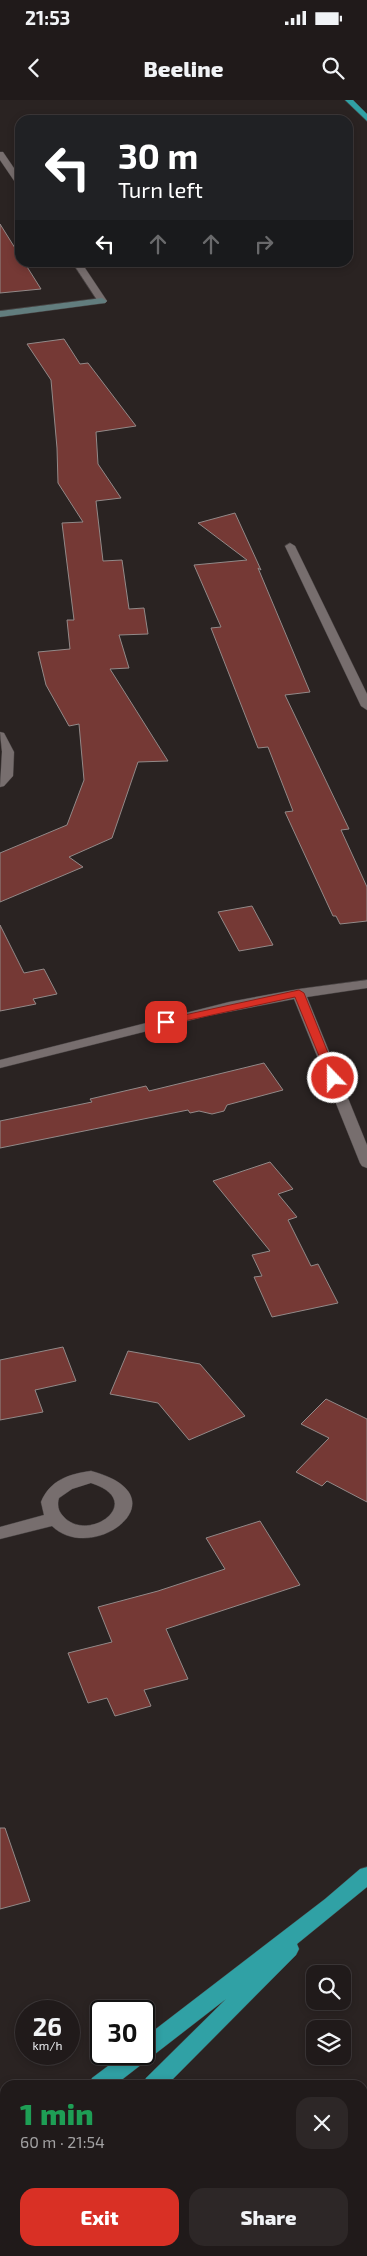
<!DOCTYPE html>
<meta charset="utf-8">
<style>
:root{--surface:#201a1a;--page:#2d2727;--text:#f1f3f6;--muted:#a2a1a2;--line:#3d3839;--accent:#d93025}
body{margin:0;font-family:"Exo 2",sans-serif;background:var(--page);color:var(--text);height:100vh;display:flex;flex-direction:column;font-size:19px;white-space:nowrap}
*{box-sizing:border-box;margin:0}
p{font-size:16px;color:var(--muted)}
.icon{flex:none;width:28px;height:28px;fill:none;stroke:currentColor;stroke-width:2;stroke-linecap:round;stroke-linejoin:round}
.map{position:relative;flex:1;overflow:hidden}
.details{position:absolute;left:0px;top:1980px;width:368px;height:176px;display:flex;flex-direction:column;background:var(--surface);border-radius:15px 15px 0 0;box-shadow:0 2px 8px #0003,0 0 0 1px var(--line)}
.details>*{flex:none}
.banner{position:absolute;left:15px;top:15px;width:338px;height:152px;border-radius:15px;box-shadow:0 2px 8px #0003,0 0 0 1px var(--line);background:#202124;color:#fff;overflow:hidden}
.tools{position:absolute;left:306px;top:1865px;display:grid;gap:10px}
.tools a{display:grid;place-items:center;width:45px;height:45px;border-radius:10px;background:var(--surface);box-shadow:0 2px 8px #0003,0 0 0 1px var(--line);font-size:25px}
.speed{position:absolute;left:15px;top:1900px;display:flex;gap:10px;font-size:25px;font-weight:700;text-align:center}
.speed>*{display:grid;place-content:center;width:65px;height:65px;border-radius:50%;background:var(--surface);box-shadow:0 2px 8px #0003,0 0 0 1px var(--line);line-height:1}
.speed small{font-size:12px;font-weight:400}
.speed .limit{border:2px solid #111;border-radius:8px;background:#fff;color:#111}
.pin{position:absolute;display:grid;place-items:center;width:42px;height:42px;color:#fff;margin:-21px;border-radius:10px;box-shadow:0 2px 8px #0006}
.me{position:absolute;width:55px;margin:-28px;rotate:338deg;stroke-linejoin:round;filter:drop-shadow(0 0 4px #0008)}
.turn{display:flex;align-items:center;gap:18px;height:105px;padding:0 20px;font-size:22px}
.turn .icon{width:65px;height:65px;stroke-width:2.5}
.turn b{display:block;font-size:35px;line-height:42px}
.lanes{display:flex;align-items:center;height:48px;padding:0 20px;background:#0003;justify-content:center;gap:25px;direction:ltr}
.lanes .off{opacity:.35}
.round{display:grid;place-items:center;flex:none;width:52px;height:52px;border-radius:15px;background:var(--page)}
.overview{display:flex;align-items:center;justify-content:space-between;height:85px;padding:0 20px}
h1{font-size:30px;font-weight:800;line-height:38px;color:#1e9e55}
.action{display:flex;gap:10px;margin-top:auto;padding:10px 20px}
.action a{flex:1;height:58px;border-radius:15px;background:var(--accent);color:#fff;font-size:20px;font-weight:800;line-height:58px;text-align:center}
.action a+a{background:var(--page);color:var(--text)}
.status{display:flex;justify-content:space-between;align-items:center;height:35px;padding:0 25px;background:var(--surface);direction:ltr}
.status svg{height:14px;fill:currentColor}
header{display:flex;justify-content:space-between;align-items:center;height:65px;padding:0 20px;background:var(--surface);font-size:22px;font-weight:800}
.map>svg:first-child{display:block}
</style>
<div class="status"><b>21:53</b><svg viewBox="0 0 49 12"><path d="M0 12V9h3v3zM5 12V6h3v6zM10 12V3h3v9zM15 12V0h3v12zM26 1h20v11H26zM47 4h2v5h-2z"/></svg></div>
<header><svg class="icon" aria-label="back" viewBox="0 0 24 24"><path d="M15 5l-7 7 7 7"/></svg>Beeline<svg class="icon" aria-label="search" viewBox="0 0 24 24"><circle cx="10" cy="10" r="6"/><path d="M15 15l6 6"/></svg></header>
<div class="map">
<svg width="367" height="2156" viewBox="0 0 367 2156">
<rect width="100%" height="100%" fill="#2a2322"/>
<path fill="#753935" stroke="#928988" d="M0 124 20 156V162H24L41 189 0 193Z
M64 239 80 264 88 263 136 326 96 332 98 364 121 398 96 401 103 461 122 460 129 509 144 508 148 534 119 535 129 568 110 569 168 661 138 662 112 738 69 757 83 767 0 802V753L67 725 84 680 79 624 69 626 46 585 38 552 70 549 67 520H74L62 423 83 422 58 383 57 348 51 280 27 244Z
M235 413 261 470 258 468 310 592 285 595 349 729 341 730 367 787V821L340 824 336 816H333L285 712 293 711 268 647 258 648 211 528 221 527 194 465 247 460 198 423Z
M252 806 273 845 239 851 218 812Z
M0 825 24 873 44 869 57 894 33 899 36 904 0 911Z
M264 963 283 990 227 1005 224 1011 212 1014 199 1011 190 1013 188 1010 0 1048V1021L92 1002 90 999 146 986 149 991Z
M270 1062 293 1089 278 1094 297 1117 288 1120 311 1166 318 1164 338 1203 272 1217 254 1177 262 1176 252 1155 270 1151 213 1081Z
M63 1247 76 1281 35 1290 43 1312 0 1320V1260Z
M128 1251 200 1264 245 1316 189 1340 158 1303 110 1294Z
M326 1299 367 1319V1402L327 1381 322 1386 296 1372 329 1338 301 1324Z
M260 1421 300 1485 166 1529 188 1579 144 1590 151 1606 115 1616 107 1598 88 1603 68 1553 112 1542 98 1507 158 1491 225 1469 206 1438Z
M0 1728H5L30 1801 0 1809Z"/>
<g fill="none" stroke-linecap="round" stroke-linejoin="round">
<g stroke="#474242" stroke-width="1">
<path id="street" d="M0 52H3L20 77V86L17 85 0 60Z
M72 162H81L107 201 105 203H99Z
M290 443 295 446 367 594V610L361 606 285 446Z
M0 632 4 633 14 652 13 676 4 686 0 687 2 652Z
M367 880V888L307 897 367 1045V1068L362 1066 360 1063 294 899 207 916 0 968V960L229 902 299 889Z
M91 1371C186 1396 93 1466 52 1426L0 1439V1427L44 1415 41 1402C50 1380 69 1374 91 1371ZM91 1383C148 1401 88 1445 63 1416 58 1411 57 1404 59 1398L72 1389Z"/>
</g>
<g stroke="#474242" stroke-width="1">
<path id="secondary" d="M102 198 107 201 105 203 0 217V211Z"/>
</g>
<g stroke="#474242" stroke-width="1">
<path id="highway" d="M345 0H353L367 14V21Z
M367 1767V1787L297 1844 299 1849 296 1855 167 1985H143L146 1978 226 1899 115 1985H89L92 1978 124 1954H144V1938L325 1799 360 1769Z
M5 2047V2069L0 2071V2049Z
M5 2124V2147L0 2149V2126Z
M367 2139V2156H349L351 2151H362V2140Z"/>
</g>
<use href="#street" fill="#776e6e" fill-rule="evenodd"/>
<use href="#secondary" fill="#627d7e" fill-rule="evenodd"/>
<use href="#highway" fill="#30a1a5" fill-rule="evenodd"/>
</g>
<path fill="#d93025" stroke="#8d1f18" d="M299 890 304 893 338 978 337 980 333 981 328 978 295 897 166 925 161 922 166 919Z"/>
</svg>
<div class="tools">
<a><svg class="icon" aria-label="search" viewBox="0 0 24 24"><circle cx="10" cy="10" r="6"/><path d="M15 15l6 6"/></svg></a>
<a><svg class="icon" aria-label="layers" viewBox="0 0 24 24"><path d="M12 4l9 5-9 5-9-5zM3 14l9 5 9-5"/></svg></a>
</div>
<div class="speed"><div>26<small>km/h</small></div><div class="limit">30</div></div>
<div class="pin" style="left:166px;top:922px;background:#d93025"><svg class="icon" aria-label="arrive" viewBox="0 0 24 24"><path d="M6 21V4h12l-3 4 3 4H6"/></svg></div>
<svg class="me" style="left:333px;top:978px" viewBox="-20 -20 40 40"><circle r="17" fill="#d93025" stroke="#fff" stroke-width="3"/><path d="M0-11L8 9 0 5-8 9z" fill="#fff"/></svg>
<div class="banner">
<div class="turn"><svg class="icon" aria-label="left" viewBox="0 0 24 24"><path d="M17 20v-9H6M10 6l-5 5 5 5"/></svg><div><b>30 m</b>Turn left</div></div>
<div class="lanes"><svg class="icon" aria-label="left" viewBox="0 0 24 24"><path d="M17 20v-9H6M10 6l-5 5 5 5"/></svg><svg class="icon off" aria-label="ahead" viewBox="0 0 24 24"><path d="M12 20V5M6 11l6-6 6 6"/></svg><svg class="icon off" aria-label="ahead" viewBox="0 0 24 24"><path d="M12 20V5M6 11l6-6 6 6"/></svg><svg class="icon off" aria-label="right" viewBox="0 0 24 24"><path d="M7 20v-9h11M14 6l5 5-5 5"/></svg></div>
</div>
<section class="details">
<div class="overview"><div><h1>1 min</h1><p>60 m · 21:54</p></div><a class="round"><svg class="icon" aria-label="close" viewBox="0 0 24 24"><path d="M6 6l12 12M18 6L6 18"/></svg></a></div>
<div class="action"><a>Exit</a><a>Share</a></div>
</section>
</div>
